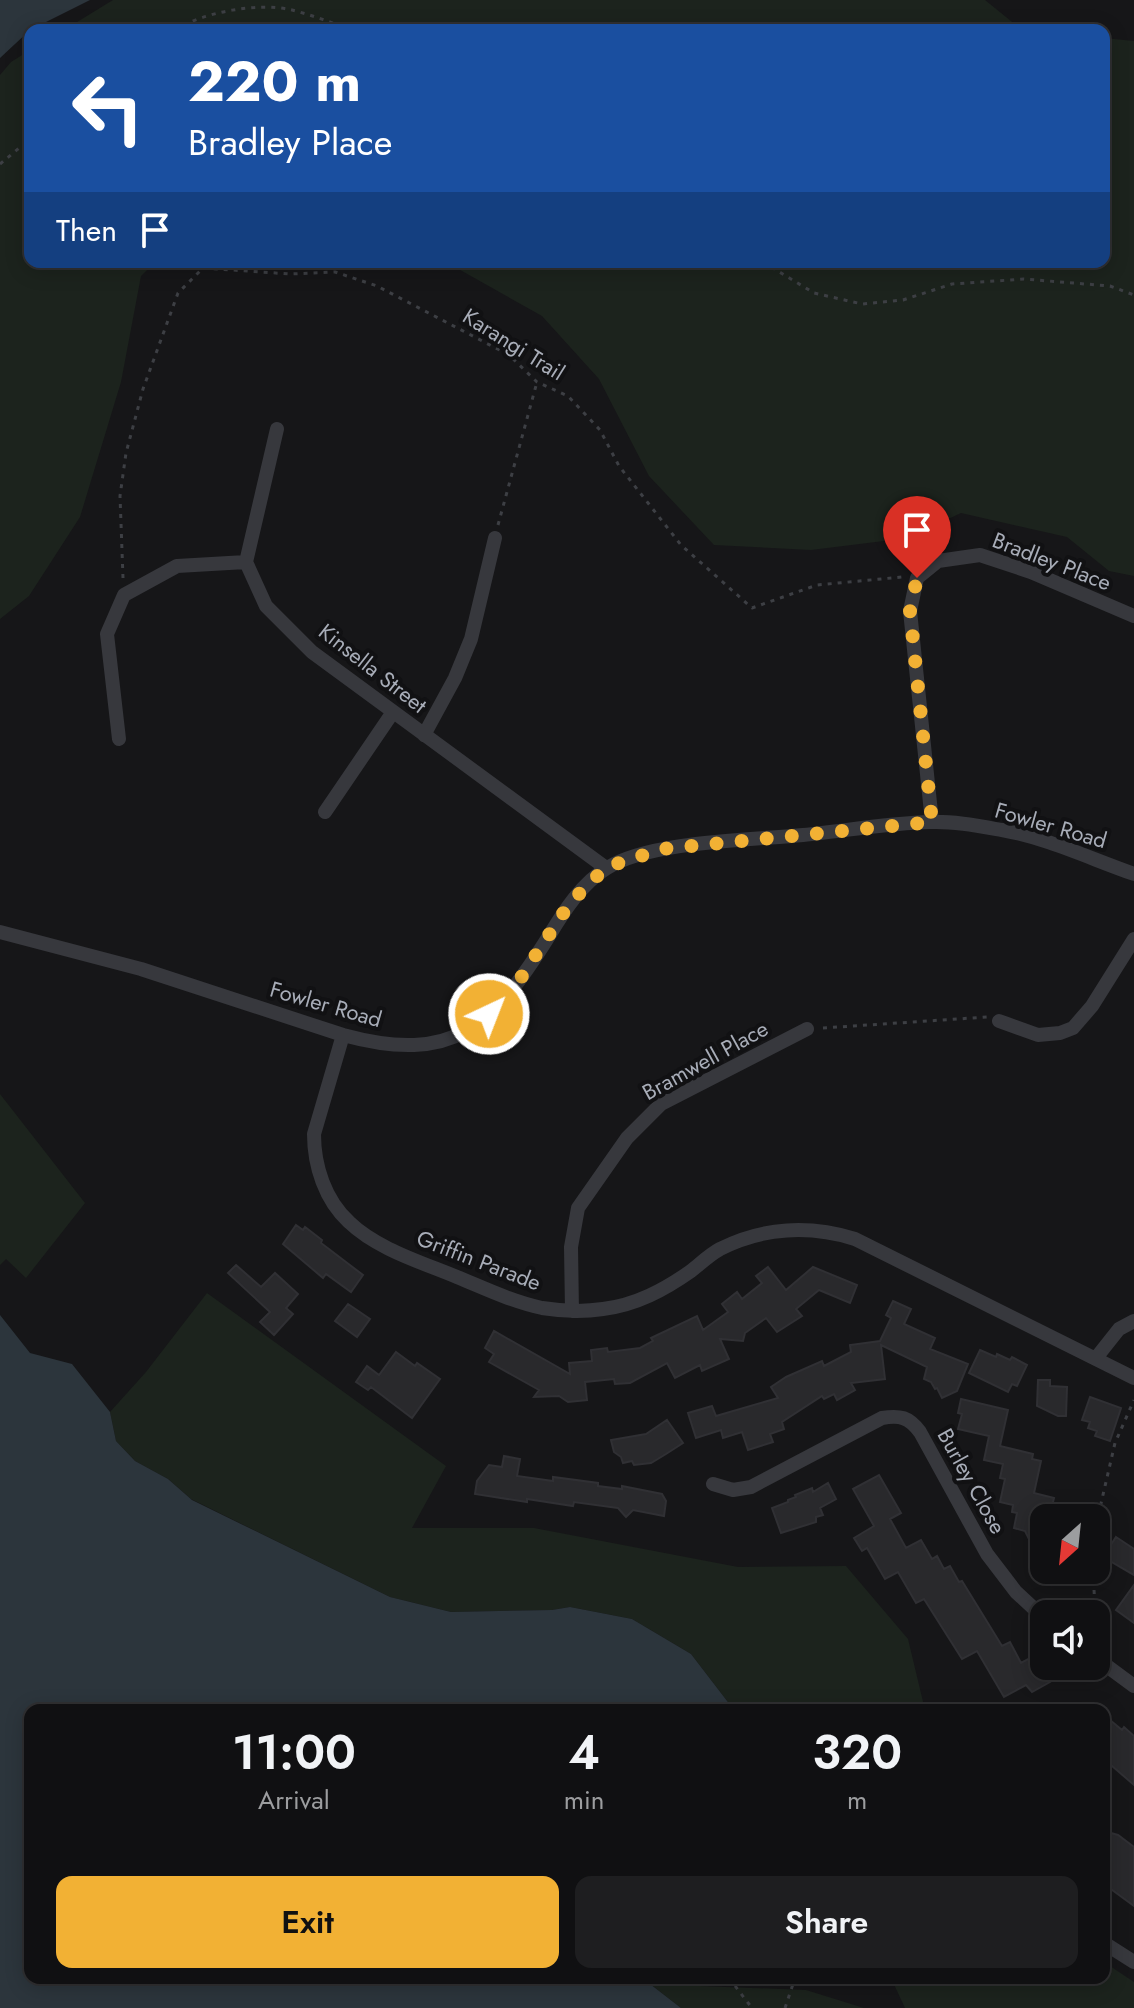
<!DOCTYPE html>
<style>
:root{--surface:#101012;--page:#1e1e20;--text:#f1f3f6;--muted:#9c9d9f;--line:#303032;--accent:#f2b134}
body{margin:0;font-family:Jost,sans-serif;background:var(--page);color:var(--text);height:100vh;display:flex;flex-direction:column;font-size:30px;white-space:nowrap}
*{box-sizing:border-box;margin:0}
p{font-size:26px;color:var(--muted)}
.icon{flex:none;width:44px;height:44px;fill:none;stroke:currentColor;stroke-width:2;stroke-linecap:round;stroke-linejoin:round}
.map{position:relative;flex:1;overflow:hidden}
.details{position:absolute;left:24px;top:1704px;width:1086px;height:280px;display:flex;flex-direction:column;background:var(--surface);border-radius:16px;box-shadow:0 4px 20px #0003,0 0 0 2px var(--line)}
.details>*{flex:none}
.top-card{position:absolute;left:24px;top:24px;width:1086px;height:244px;border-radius:16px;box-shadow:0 4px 20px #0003,0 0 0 2px var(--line);background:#1a4fa0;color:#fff;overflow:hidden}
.needle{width:52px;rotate:207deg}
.controls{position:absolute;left:1030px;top:1504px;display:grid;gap:16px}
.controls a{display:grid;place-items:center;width:80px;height:80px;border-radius:16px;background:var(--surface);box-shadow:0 4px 20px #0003,0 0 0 2px var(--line);font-size:40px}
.pin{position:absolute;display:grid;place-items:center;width:68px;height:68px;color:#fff;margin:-82px -34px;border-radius:50% 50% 50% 0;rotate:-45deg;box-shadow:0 0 8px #0007}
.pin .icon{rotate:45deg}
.me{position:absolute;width:88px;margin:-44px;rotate:43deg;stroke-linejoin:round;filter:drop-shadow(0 0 6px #0008)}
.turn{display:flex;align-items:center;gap:28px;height:168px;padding:0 32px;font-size:36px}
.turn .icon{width:104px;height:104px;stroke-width:2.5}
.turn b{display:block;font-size:56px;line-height:68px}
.then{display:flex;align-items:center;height:76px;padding:0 32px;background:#0003;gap:16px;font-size:30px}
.eta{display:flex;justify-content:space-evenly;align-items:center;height:136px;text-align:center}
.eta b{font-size:48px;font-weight:600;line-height:56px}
.primary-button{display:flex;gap:16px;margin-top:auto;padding:16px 32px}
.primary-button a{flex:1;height:92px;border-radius:16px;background:var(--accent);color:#111;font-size:32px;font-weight:600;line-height:92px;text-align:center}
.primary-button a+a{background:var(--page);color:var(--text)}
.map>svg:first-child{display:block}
</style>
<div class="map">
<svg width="1134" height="2008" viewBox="0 0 1134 2008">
<rect width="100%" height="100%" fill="#161618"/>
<path fill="#1c231d" d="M113 0H985L1022 30H64Z
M1104 38 1134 41V576L1109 571 1067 537 961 513 908 538 811 550 714 545 649 476 599 379 542 316 446 262H1104Z
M30 50V262H155L141 276 121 382 80 517 29 596 0 619V75L11 62Z
M0 1094 85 1203 26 1278 6 1259 0 1265Z
M207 1293 446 1466 412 1528H534L738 1567 846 1566 908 1639 925 1710H734L691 1654 632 1619 570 1607 552 1610 451 1612 390 1597 191 1499 168 1479 135 1461 116 1441 110 1412 146 1372Z
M1104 1962 1134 1982V2008H905L891 1978H1104Z
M650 1984 806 1990 864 2008H681Z"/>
<path fill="#2c353c" d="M0 0H90L30 30 0 58Z
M0 1315 30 1353 72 1364 110 1412 116 1441 135 1461 168 1479 192 1500 390 1597 451 1612 552 1610 570 1607 632 1619 691 1654 734 1710H30V1978H647L650 1984 681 2008H0Z"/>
<path fill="#29292c" stroke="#303034" stroke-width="2" d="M296 1225 303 1230 305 1227 322 1240 321 1243 363 1275 351 1292 326 1274 323 1278 283 1244Z
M236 1265 261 1287 275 1273 298 1294 286 1308 293 1314 274 1335 260 1322 270 1312 228 1273Z
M768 1267 786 1290 813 1267 857 1285 850 1303 819 1290 796 1309 802 1316 777 1332 766 1318 745 1333 743 1341 720 1339 729 1359 702 1371 700 1365 675 1378 667 1363 630 1383 615 1384 614 1379 585 1382 587 1400 568 1402 559 1396 534 1397 539 1390 489 1362 494 1354 485 1348 494 1331 570 1374 569 1363 592 1361 591 1350 607 1348 608 1352 640 1348 653 1341 651 1338 697 1316 703 1330 728 1312 722 1304 737 1292 742 1299 762 1283 756 1276Z
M893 1301 911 1309 904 1324 935 1338 930 1349 968 1364 957 1391 942 1398 937 1388 935 1389 931 1382 924 1379 927 1367 881 1345 885 1379 851 1383 855 1390 837 1400 834 1394 824 1399 822 1396 782 1422 784 1429 770 1434 773 1442 748 1450 742 1432 723 1438 721 1430 696 1438 688 1413 712 1406 716 1416 778 1398 771 1387 786 1377 822 1361 824 1366 851 1352 850 1345 880 1341 891 1318 886 1315Z
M348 1304 370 1319 357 1337 335 1321Z
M980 1350 996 1357 997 1354 1010 1360 1012 1357 1027 1365 1017 1386 1012 1384 1008 1392 969 1373Z
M396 1352 415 1366 417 1363 440 1379 412 1418 371 1387 368 1390 356 1382 367 1366 379 1375Z
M1038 1380H1050V1386L1067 1387 1066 1416H1058L1037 1406Z
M1090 1397 1121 1408 1110 1441 1095 1436 1097 1431 1088 1428 1090 1422 1082 1420Z
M961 1399 1008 1410 1000 1446 1033 1454 1032 1459 1041 1461 1034 1493 1054 1498 1050 1514 1044 1513V1569L1025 1531 1014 1528 1017 1513 1012 1512 1013 1505 1000 1502 1005 1479 1000 1478 1003 1464 984 1460 989 1436 958 1429 962 1414 958 1413Z
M667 1420 683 1443 666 1454 651 1463 634 1465 632 1461 623 1463 621 1457 614 1452 611 1440 646 1434Z
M504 1456 520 1459 517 1476 553 1481V1477L598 1483V1486L622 1489V1486L662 1494 666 1501 664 1516 633 1510 626 1517 618 1508 574 1502 573 1506 527 1499V1502L475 1494 477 1481 489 1465 502 1467Z
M879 1475 901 1513 890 1519 906 1548 921 1540 932 1559 937 1556 944 1569 950 1566 959 1582 962 1581 1002 1646 1010 1642 1021 1663 1032 1657 1050 1682 1032 1692 1026 1685 1004 1697 977 1651 962 1659 924 1599 916 1603 898 1572 885 1579 867 1548 862 1551 854 1538 874 1526 853 1489Z
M828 1483 836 1499 820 1508 823 1515 816 1517V1522L781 1533 772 1508 788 1502V1500L796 1497 795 1495 812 1488 813 1492Z
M1116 1537 1134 1549V1575L1103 1557Z
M1044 1570H1082L1052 1585Z
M1134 1585V1623L1116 1610Z
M1110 1720 1122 1730 1124 1727 1134 1736V1785L1104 1759V1726Z
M1104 1831 1118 1835 1134 1847V1906L1104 1884Z"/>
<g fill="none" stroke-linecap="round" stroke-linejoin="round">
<path stroke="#3d3f44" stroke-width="3" stroke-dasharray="4 6" stroke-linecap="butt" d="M175 30C203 12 259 2 292 10 312 15 332 23 352 30
M0 164 30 139
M763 262 814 293 862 304 903 300 952 284 1024 279 1110 286 1134 295
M498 525 537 382
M123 578 120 496 126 453 143 389 178 293 203 268 290 274 335 272 377 286 509 355 537 382 568 396 600 430 619 466 681 545 752 608 817 585 902 577
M823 1028 987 1017
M1096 1525 1115 1443 1134 1400
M1093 1570 1096 1628
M729 1978 752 2008
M785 2008 793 1984 800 1978"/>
<path stroke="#37383d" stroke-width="14" d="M277 429 246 562 266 606 312 652 606 868
M424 735 455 678 471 639 495 538
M119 739 107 634 124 595 177 566 246 562
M325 812 393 712
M932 822 910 611 917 578 938 561 980 555 1031 572 1134 616
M0 932 141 969 343 1035C454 1065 492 1027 549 936 564 911 582 883 607 868 650 841 751 840 803 835 845 831 888 823 930 822 953 821 979 826 1002 830 1047 838 1091 859 1134 874
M999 1021 1038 1035 1060 1033 1073 1028 1092 1006 1134 939
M343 1035 314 1134C314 1166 325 1200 349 1222 377 1249 421 1262 457 1277 484 1288 513 1302 542 1308 561 1311 583 1312 603 1309 636 1305 664 1290 691 1271 700 1264 709 1255 720 1249 763 1227 810 1225 855 1239L1134 1378
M572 1311 571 1247 578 1208 627 1138 661 1104 807 1029
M1096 1358 1119 1329 1134 1321
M713 1484 733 1490 751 1487 882 1418C900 1415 909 1417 920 1432L987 1554 1016 1592 1044 1618
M1096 1658 1134 1686
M1104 1943 1134 1962"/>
</g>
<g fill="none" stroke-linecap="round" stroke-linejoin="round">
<path stroke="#f2b134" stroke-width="14" stroke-dasharray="0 25.2" d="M489 1014 507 999 564 912 584 888 606 868 616 864 662 849 932 822 910 611 917 578"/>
</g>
<g text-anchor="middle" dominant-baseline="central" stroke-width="8" stroke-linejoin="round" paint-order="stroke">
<g font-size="22" fill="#a8adb8" stroke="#111113">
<text transform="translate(514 344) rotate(32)">Karangi Trail</text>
<text transform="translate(1052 561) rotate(21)">Bradley Place</text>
<text transform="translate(373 668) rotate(38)">Kinsella Street</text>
<text transform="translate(1051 825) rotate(16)">Fowler Road</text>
<text transform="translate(326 1004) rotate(16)">Fowler Road</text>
<text transform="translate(705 1060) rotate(-29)">Bramwell Place</text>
<text transform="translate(479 1260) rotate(21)">Griffin Parade</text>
<text transform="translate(972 1481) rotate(61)">Burley Close</text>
</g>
</g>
</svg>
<div class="controls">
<a><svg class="needle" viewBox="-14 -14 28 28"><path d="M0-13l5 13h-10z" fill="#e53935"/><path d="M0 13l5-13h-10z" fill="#9c9d9f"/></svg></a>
<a><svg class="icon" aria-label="sound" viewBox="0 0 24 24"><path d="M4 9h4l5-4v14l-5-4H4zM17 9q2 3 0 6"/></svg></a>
</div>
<div class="pin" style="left:917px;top:578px;background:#d93025"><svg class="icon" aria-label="arrive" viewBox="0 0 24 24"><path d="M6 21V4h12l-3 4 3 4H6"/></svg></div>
<svg class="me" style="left:489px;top:1014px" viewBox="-20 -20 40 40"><circle r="17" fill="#f2b134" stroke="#fff" stroke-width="3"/><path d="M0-11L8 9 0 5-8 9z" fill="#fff"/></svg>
<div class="top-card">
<div class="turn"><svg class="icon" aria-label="left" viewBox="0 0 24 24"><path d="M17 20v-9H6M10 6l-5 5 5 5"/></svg><div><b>220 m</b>Bradley Place</div></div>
<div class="then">Then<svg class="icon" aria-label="arrive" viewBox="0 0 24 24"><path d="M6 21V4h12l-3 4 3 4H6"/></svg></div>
</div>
<section class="details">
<div class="eta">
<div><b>11:00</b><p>Arrival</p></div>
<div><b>4</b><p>min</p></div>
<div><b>320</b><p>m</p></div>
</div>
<div class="primary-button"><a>Exit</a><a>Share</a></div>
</section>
</div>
